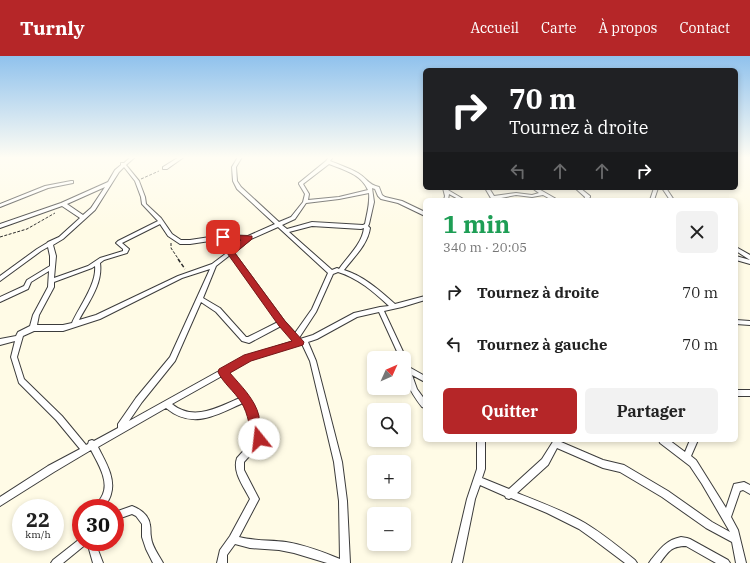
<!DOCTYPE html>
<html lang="fr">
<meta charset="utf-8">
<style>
:root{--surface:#fff;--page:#f2f2f2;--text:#222;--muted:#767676;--accent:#b52628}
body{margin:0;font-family:"IBM Plex Serif",serif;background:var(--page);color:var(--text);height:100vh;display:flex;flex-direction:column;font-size:15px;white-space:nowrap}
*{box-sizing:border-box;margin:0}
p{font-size:13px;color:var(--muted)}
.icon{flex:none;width:22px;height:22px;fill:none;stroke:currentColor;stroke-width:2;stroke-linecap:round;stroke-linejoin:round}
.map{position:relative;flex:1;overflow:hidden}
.sheet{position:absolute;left:423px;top:142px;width:315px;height:244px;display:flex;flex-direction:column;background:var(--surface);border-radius:6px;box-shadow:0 2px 6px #0003}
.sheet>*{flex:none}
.hud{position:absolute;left:423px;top:12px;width:315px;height:122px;border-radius:6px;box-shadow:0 2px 6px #0003;background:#202124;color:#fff;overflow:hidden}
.needle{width:26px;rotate:45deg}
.fabs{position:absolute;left:367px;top:295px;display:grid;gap:8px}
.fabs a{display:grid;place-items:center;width:44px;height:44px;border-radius:6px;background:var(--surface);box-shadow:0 2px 6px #0003;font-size:20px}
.speed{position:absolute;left:12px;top:443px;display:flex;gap:8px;font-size:20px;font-weight:700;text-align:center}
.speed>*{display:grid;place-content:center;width:52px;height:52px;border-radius:50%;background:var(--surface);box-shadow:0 2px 6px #0003;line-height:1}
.speed small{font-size:10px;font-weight:400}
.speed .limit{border:6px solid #d22;background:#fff;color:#111}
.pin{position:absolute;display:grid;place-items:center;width:34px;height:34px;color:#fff;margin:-17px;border-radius:8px;box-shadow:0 2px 6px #0006}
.me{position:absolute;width:44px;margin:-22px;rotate:344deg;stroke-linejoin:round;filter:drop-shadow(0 0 3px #0008)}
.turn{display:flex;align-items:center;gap:14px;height:84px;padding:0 20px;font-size:18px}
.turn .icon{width:52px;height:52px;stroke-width:2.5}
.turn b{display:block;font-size:28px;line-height:34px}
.lanes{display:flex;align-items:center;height:38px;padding:0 20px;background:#0003;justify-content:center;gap:20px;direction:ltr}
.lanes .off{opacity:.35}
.round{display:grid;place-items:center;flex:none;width:42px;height:42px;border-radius:6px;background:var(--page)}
.overview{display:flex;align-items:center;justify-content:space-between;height:68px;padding:0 20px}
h1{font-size:24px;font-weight:800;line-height:30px;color:#1e9e55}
.button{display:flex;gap:8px;margin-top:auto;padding:8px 20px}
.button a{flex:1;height:46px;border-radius:6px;background:var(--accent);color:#fff;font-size:16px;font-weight:800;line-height:46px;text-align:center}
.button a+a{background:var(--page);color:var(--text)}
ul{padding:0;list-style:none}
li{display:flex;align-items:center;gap:12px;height:52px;padding:0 20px}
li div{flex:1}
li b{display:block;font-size:15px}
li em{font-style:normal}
header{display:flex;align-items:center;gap:24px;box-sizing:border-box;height:56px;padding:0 20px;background:var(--accent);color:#fff}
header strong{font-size:19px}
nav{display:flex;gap:22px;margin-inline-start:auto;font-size:14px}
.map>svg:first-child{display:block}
</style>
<header>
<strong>Turnly</strong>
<nav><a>Accueil</a><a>Carte</a><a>À propos</a><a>Contact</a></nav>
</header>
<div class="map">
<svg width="750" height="507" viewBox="0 0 750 507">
<rect width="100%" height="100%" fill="#fffbe6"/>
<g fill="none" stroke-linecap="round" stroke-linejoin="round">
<g stroke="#3c3c3c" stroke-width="2">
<path id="minor" d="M131 101H135L126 109 139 125 145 141 146 148 161 162 172 178 181 184H190L223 179 248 180 275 168 237 133 233 125 232 111 238 101H242L236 111 237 125 241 131 279 166 291 161 303 146 305 138 299 128V127L326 105 329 101H333L330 105C340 109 349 112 358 117 368 123 367 128 379 131L382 139 385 141 402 145 425 156V160L398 147 381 143 378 140 375 133 372 132 374 146 369 168 368 170 370 172C368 188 354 201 344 214 364 220 380 235 395 248L425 240V244L402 251 384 255 406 302 405 304 409 311 425 320V326L412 319 417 333 425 344V352L422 351C409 334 404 324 404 302H400L379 256 357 261 317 283 308 286 316 305 342 406 347 445 350 507H327L294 497 279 494 250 492 235 488 227 499V507H217L220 494 230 480 250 443C244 431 232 416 237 402L255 382 249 369V360L243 347C216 359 193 374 166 352L98 391C105 405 116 422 111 438 110 443 106 448 104 452H95C97 447 101 443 103 438 109 424 97 406 91 394L54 416 0 450V441L48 410 80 393 56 364 19 327 11 301 15 285 0 289V283L16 280 18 276 30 270 33 259 48 231 49 215 31 226 28 233 0 246V241L24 230 27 224 50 210V200L48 191 41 195 0 225V220L37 193 47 187 48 186 59 181 80 162 62 150 0 172V168L61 147 108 126 115 114 121 109V107H124ZM329 108C344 114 361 118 368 134L339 141 308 144 309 138 303 128ZM124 111 135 125 141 141 142 148 158 165 118 185 116 187 123 193V195L100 202 88 210 54 222 56 200 53 189 63 183 95 154 119 116ZM105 131 91 152 83 159 67 148ZM369 137C370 148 367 157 365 168L363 169 312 166 287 173 282 169 295 163 306 147 339 143ZM160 168 168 180 180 188H190L223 183 244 184 212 208 178 220 96 259 79 264C88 247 103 228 100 207L104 204 127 197 129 193 122 187ZM312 170 361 173 364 172C362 188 348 200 339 213L337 212 332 214 289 176ZM278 171 328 217 312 253 295 277 285 266 234 197 251 183ZM230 199 278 266 248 281H246L220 252 203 242 216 210ZM95 210C97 228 79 251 72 267L63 269H37L39 259 54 231V226L92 212ZM210 213 170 301 136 342 118 368V372L94 385 92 384 89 385 88 388 86 389 62 360 24 323 17 301 23 280 34 275H63L100 263 182 222ZM338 216C358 222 374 236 389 250L380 251 354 257 313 279 300 283 299 282 316 256 333 218ZM201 246 216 256 242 285 249 287 251 286 281 270 294 285 246 300 129 365 142 346 175 305ZM302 288 310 305 334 406 339 445 340 503C323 496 305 489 286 486 270 484 255 485 239 481L259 443 244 414V406L262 386C264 378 258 375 257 368 256 365 257 362 256 359 251 342 238 330 228 317L250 304ZM222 320 240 342C218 351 194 366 172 348Z
M179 101H184L167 113H163V111Z
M71 125H73V127L48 132 0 151V148L45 130Z
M443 132H447L448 134 465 144H460L449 138 448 144H444L445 140Z
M485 132H489L494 140 516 137 532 139 539 137 532 132H537L558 144H552L543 139 532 141 516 139 496 143V144H492Z
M575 132H580L590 140V141L588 144H584L585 141Z
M654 132H658L654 144H650Z
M662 132H666L674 144H670Z
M736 191 750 199V204L736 195Z
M736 200 750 204V208L736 204Z
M736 264 750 265V269L736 268Z
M736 334H750V340H736Z
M477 384H485V413L482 422 509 433 542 403 554 384H562L561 386 603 404 624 409 668 435 712 466 730 476 702 428 690 410 660 387 659 384H669L685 396 690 384H698L691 400 696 404 726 452 734 428 744 426 750 429V438L743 434 740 435 731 461 738 474 746 507H736L732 486 706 472 662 441 620 416 603 412 557 392 548 409 517 437C540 446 564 455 585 467 603 478 619 491 635 504L637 507H625L593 483 579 473 547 457 511 442 509 443 506 442 505 440 480 429 475 443 462 507H452L467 443 477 413Z
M132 450C140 453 149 459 150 469 151 473 150 477 151 481 152 491 159 499 163 507H153L146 493 142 481V468L136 460 132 458 115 464V456Z
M681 481 687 482 690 483 728 504 730 507H716L686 490C671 490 668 496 660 507H649L651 504C660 493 666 484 681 481Z
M81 482V486H86L85 489 63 507H51L53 504Z
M87 486H95L103 507H93Z"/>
</g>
<path stroke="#2b2b2b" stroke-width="1" stroke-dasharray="3 1.5" stroke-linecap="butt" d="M141 123 159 115
M0 181 27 173 55 157
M171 187V192L179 204"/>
<path stroke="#2b2b2b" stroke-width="1.5" stroke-dasharray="4 2" stroke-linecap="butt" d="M178 203 185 213"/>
<use href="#minor" fill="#fff" fill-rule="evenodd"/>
</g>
<linearGradient id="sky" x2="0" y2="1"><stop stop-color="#90c2ed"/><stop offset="0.59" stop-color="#fffdf4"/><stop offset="1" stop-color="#fffdf4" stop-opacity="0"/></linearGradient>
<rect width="750" height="172" fill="url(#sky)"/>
<path fill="#b52628" stroke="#76191a" d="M220 179 252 180V183L235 197 285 265 304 286 303 289 251 305 230 317C241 330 255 343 259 360 259 363 259 366 260 369 262 376 266 379 263 387L259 389 255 387C249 374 249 358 241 346 234 335 223 327 218 316L219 313 244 299 292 285 279 270 227 197 241 184H223L220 183Z"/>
</svg>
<div class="fabs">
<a><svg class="needle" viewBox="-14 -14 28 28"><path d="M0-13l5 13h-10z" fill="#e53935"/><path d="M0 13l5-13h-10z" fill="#767676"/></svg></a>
<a><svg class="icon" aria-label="search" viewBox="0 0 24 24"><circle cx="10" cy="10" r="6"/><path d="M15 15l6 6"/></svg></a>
<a>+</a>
<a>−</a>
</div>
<div class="speed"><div>22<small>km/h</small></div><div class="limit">30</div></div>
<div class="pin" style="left:223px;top:181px;background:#d93025"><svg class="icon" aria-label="arrive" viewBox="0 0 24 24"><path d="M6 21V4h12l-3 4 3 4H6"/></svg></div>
<svg class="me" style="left:259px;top:383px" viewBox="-20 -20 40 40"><circle r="19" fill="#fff"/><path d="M0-13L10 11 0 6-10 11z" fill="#b52628"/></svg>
<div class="hud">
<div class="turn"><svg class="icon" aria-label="right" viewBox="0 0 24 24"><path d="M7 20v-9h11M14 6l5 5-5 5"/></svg><div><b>70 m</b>Tournez à droite</div></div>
<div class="lanes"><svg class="icon off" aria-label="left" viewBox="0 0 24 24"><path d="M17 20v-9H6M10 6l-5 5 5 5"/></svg><svg class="icon off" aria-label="ahead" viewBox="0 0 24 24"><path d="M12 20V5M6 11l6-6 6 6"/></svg><svg class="icon off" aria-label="ahead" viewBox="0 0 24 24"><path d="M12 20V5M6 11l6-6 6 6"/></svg><svg class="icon" aria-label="right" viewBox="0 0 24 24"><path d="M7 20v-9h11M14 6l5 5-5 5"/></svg></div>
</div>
<section class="sheet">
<div class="overview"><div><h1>1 min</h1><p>340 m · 20:05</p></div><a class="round"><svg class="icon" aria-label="close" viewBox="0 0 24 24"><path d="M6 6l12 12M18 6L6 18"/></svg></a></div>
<ul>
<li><svg class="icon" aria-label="right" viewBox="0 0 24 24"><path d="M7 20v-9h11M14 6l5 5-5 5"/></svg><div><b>Tournez à droite</b></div><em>70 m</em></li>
<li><svg class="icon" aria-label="left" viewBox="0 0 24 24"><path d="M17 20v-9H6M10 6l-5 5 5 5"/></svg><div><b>Tournez à gauche</b></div><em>70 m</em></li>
</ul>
<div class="button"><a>Quitter</a><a>Partager</a></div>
</section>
</div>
